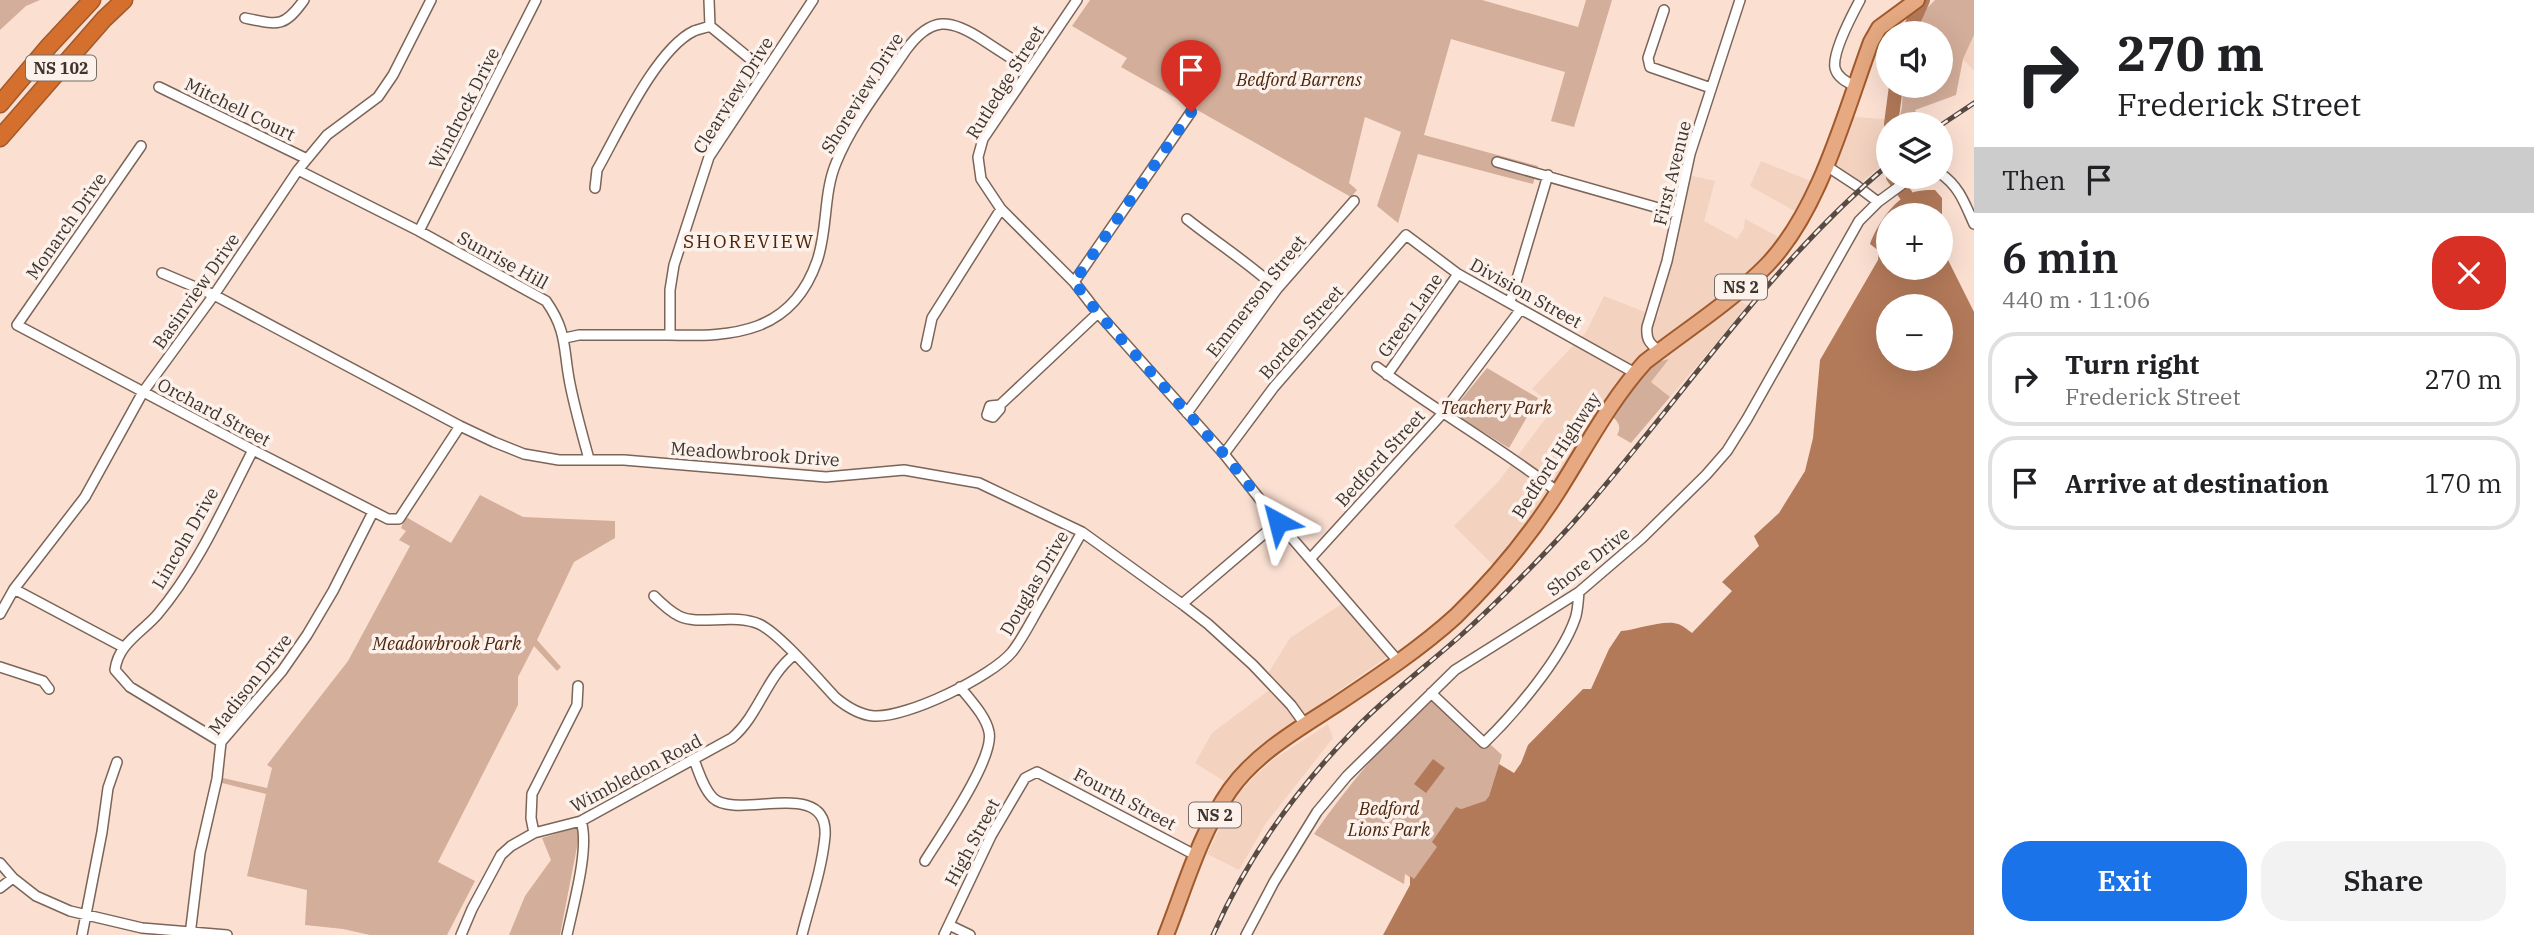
<!DOCTYPE html>
<meta charset="utf-8">
<style>
:root{--surface:#fff;--page:#f2f2f2;--text:#202124;--muted:#757577;--line:#e0e0e0;--accent:#1a73e8}
body{margin:0;font-family:"IBM Plex Serif",serif;background:var(--page);color:var(--text);height:100vh;display:flex;flex-direction:column;font-size:26px;white-space:nowrap}
*{box-sizing:border-box;margin:0}
p{font-size:23px;color:var(--muted)}
.icon{flex:none;width:38px;height:38px;fill:none;stroke:currentColor;stroke-width:2;stroke-linecap:round;stroke-linejoin:round}
.map{position:relative;flex:1;overflow:hidden}
.side{display:flex;flex-direction:column;background:var(--surface);width:560px}
.side>*{flex:none}
.hud{background:#fff;color:var(--text);overflow:hidden}
.tools{position:absolute;left:1876px;top:21px;display:grid;gap:14px}
.tools a{display:grid;place-items:center;width:77px;height:77px;border-radius:50%;background:var(--surface);box-shadow:0 7px 28px #0002;font-size:35px}
.pin{position:absolute;display:grid;place-items:center;width:60px;height:60px;color:#fff;margin:-72px -30px;border-radius:50% 50% 50% 0;rotate:-45deg;box-shadow:0 0 7px #0007}
.pin .icon{rotate:45deg}
.me{position:absolute;width:77px;margin:-38px;rotate:322deg;stroke-linejoin:round;filter:drop-shadow(0 0 5px #0008)}
.turn{display:flex;align-items:center;gap:24px;height:147px;padding:0 28px;font-size:32px}
.turn .icon{width:91px;height:91px;stroke-width:2.5}
.turn b{display:block;font-size:49px;line-height:60px}
.then{display:flex;align-items:center;height:66px;padding:0 28px;background:#0003;gap:14px;font-size:26px}
.round{display:grid;place-items:center;flex:none;width:74px;height:74px;border-radius:28px;background:var(--page)}
.headline{display:flex;align-items:center;justify-content:space-between;height:119px;padding:0 28px}
h1{font-size:42px;font-weight:600;line-height:52px}
.cta{display:flex;gap:14px;margin-top:auto;padding:14px 28px}
.cta a{flex:1;height:80px;border-radius:28px;background:var(--accent);color:#fff;font-size:28px;font-weight:600;line-height:80px;text-align:center}
.cta a+a{background:var(--page);color:var(--text)}
ul{padding:0;list-style:none}
li{display:flex;align-items:center;gap:21px;height:94px;margin:0 14px 10px;padding:0 14px;border:4px solid var(--line);border-radius:28px}
li div{flex:1}
li b{display:block;font-size:26px}
li em{font-style:normal}
main{display:flex;flex:1;min-height:0}
.map>svg:first-child{display:block}
</style>
<main>
<div class="map">
<svg width="1974" height="935" viewBox="0 0 1974 935">
<rect width="100%" height="100%" fill="#fbe0d2"/>
<path fill="#f3d2c0" d="M1974 35V71L1963 59Z
M1845 116 1892 120 1891 124H1888V160L1857 186 1825 165Z
M1761 161 1818 184 1803 216 1750 186Z
M1688 175 1715 181 1704 221 1737 239 1744 228 1745 219 1790 243 1751 285 1737 274 1725 292 1646 354 1496 568 1454 526 1498 482 1555 406 1532 389 1586 332 1604 296 1658 317Z
M1736 298 1748 306 1670 397 1651 382 1668 360 1647 365Z
M1346 601 1395 651 1316 707 1227 783 1195 763 1212 733 1272 688 1264 680 1290 638Z
M1328 724 1333 738 1266 823 1239 870 1207 854 1227 813 1240 792 1254 777 1274 759Z"/>
<path fill="#d3ae9a" d="M0 0H40L26 6 0 30Z
M1090 0H1482L1578 27 1586 0H1612L1574 127 1551 121 1565 72 1451 39 1424 135 1538 166 1533 184 1418 154 1398 223 1377 206 1401 132 1365 117 1349 183 1357 190 1351 197 1121 67 1127 58 1072 26Z
M1935 0H1974V35L1963 59 1956 95 1915 110 1922 124H1898L1902 107 1903 86H1941V33H1911L1918 17Z
M1669 359 1651 382 1670 397 1631 443 1617 435C1623 425 1616 420 1609 413L1647 365Z
M1487 368 1538 398 1509 448 1451 412Z
M480 495 523 517 615 521V538L574 562 537 640 561 667 557 671 534 646 518 677V705L438 862 475 881 447 935H370L343 929 305 925 307 890 247 876 266 794 222 783 223 778 267 788 272 768 267 765 348 661 410 546 399 540 406 531 401 528 406 517 451 543Z
M1437 696 1502 755 1489 796 1484 802 1461 809 1456 808 1434 841 1433 843 1438 847 1414 880 1405 874 1404 884 1314 834C1349 784 1389 735 1437 696Z
M581 826 560 935H509L525 896 551 860 542 838Z"/>
<path fill="#b37a5a" fill-rule="evenodd" d="M1935 190 1942 198V248L1974 312V935H1383L1410 885V876L1414 879 1437 847 1432 842 1456 807 1461 809 1485 801 1489 796 1499 764 1514 773 1521 763 1528 745 1583 689H1591L1609 649 1621 631C1636 630 1664 619 1678 624 1682 625 1688 630 1692 633L1732 591 1722 582 1759 546 1754 536 1779 513 1805 471 1813 438 1820 360 1878 260 1879 251 1870 244C1876 227 1891 204 1907 195 1916 190 1926 190 1935 190ZM1888 215H1941V268H1888ZM1888 306H1941V359H1888Z
M1433 759 1445 768 1426 793 1414 784Z"/>
<g fill="none" stroke-linecap="round" stroke-linejoin="round">
<path stroke="#b37a5a" stroke-width="14" d="M1908 33 1923 0
M1891 124 1896 86
M1893 177 1906 195"/>
<g stroke="#7b6458" stroke-width="12">
<path id="street" d="M709 0 710 26 765 71
M1077 0 983 139 978 157 981 179 1001 209 1074 282 1098 313 1224 454 1278 522 1398 661
M1664 10 1648 58 1650 67 1711 88
M245 18C278 25 284 28 304 0
M1855 86C1846 82 1837 77 1835 68 1832 53 1853 13 1860 0
M159 87 307 159
M141 146 17 325 253 450 388 519H399L460 426
M1497 162 1676 213
M1825 165 1857 186 1878 202
M298 170 419 231 546 301C568 332 563 350 570 384 575 409 582 434 589 459
M1941 174C1959 186 1965 204 1974 224
M595 188 597 170C618 133 656 49 694 31 699 29 705 28 710 26
M1187 219C1217 243 1249 263 1277 289
M419 231 536 0
M162 273 214 295 460 426 494 442 524 454 559 460H624L826 477 904 470 979 483 1082 532 1182 604 1208 624 1253 665 1291 705 1304 723
M1074 282 1191 112
M1510 302 1548 175
M670 335V290L674 265 709 157 813 0
M565 338 579 335C609 335 639 335 669 335 734 337 792 333 817 261 828 230 823 194 836 163 852 123 882 86 906 50 931 16 950 18 983 40 998 50 1014 60 1029 70
M926 346 932 318 1001 209
M1659 351C1649 343 1646 339 1647 327L1667 261 1690 154 1740 0
M1377 367C1436 411 1500 447 1558 492
M1387 375 1458 274
M1000 405 990 406 987 415 993 417 1000 409V405L1098 313
M1187 413 1277 289 1354 201
M1224 454 1274 387 1406 235 1458 274 1635 373
M1310 559 1442 414 1521 309
M14 589 123 647
M654 596C662 604 669 611 679 616 699 626 734 613 759 624 779 633 819 680 836 698 847 707 859 715 874 716 907 718 991 677 1012 652 1023 638 1031 621 1040 606 1054 581 1068 557 1082 532
M1182 604 1278 522
M0 614 14 589 85 497 143 392 214 295 298 170 327 135 378 97 393 75 431 0
M0 667 43 681 49 689
M1431 693 1484 743C1514 714 1561 659 1575 619 1578 611 1578 601 1579 592
M221 742 130 687 115 670C118 644 141 633 157 615 198 567 224 506 253 450
M694 760C699 772 703 788 713 798 737 821 829 776 825 836 822 869 810 903 802 935
M534 833 531 818 532 794 577 705 578 686
M925 861C941 835 995 758 989 732 986 716 970 700 960 687
M0 863 13 878 36 896 70 911 142 928 227 935
M0 888 13 878
M949 925 970 935
M82 935 102 832 108 788 117 762
M190 935 200 853 217 779 221 742 282 671 307 635 333 591 373 512
M461 935 472 909 501 855 511 846 534 833 581 821 732 738C759 715 766 677 794 655
M567 935C573 906 590 848 581 821
M944 935 991 836 1025 778 1037 772 1197 856
M1246 935 1274 882 1317 812 1347 776 1455 670 1579 592 1642 538 1706 475 1727 451 1747 419 1859 221 1878 202 1912 177"/>
</g>
<g stroke="#a05a2d" stroke-width="18">
<path id="primary" d="M1166 935C1185 887 1200 833 1230 790 1256 753 1300 728 1337 704 1376 678 1421 648 1456 616 1493 580 1529 537 1557 493 1585 449 1609 402 1645 362 1686 330 1731 302 1767 265 1820 210 1845 112 1871 42L1879 28 1917 0"/>
</g>
<g stroke="#a05a2d" stroke-width="19">
<path id="highway" d="M0 104 49 46 92 0
M0 138 104 19 124 0"/>
</g>
<use href="#street" stroke="#fff" stroke-width="9"/>
<use href="#primary" stroke="#e6a981" stroke-width="14"/>
<use href="#highway" stroke="#d56f2d" stroke-width="16"/>
<g stroke="#574b44" stroke-width="5">
<path id="rail" d="M1941 125 1974 103
M1213 935C1247 858 1297 788 1356 728 1388 695 1425 667 1459 637 1498 602 1535 564 1571 525 1677 406 1765 268 1888 165"/>
</g>
<use href="#rail" stroke="#fcf1eb" stroke-width="2.5" stroke-dasharray="8" stroke-linecap="butt"/>
</g>
<g fill="none" stroke-linecap="round" stroke-linejoin="round">
<path stroke="#1a73e8" stroke-width="12" stroke-dasharray="0 21.6" d="M1191 112 1074 282 1098 313 1224 454 1278 522"/>
</g>
<g text-anchor="middle" dominant-baseline="central" stroke-width="7" stroke-linejoin="round" paint-order="stroke">
<g fill="#fcf1eb" stroke="#776d67" stroke-width="2">
<rect x="26" y="55.5" width="70" height="25" rx="5"/>
<rect x="1715" y="274.5" width="52" height="25" rx="5"/>
<rect x="1189" y="802.5" width="52" height="25" rx="5"/>
</g>
<g font-size="16" font-weight="bold" fill="#3e342e">
<text x="61" y="68">NS 102</text>
<text x="1741" y="287">NS 2</text>
<text x="1215" y="815">NS 2</text>
</g>
<g font-size="18" font-style="italic" fill="#4c250d" stroke="#fcf1eb">
<text x="1299" y="79">Bedford Barrens</text>
<text x="1496" y="407">Teachery Park</text>
<text x="447" y="643">Meadowbrook Park</text>
<text x="1389" y="808">Bedford<tspan x="1389" dy="21">Lions Park</tspan></text>
</g>
<g font-size="18" fill="#3e342e" stroke="#fcf1eb">
<text transform="translate(1005 82) rotate(-58)">Rutledge Street</text>
<text transform="translate(862 93) rotate(-58)">Shoreview Drive</text>
<text transform="translate(733 95) rotate(-58)">Clearview Drive</text>
<text transform="translate(464 108) rotate(-63)">Windrock Drive</text>
<text transform="translate(240 109) rotate(26)">Mitchell Court</text>
<text transform="translate(1672 173) rotate(-76)">First Avenue</text>
<text transform="translate(66 226) rotate(-55)">Monarch Drive</text>
<text transform="translate(503 260) rotate(29)">Sunrise Hill</text>
<text transform="translate(196 291) rotate(-55)">Basinview Drive</text>
<text transform="translate(1526 293) rotate(29)">Division Street</text>
<text transform="translate(1256 296) rotate(-52)">Emmerson Street</text>
<text transform="translate(1410 315) rotate(-55)">Green Lane</text>
<text transform="translate(1301 332) rotate(-49)">Borden Street</text>
<text transform="translate(214 412) rotate(28)">Orchard Street</text>
<text transform="translate(755 454) rotate(4)">Meadowbrook Drive</text>
<text transform="translate(1556 455) rotate(-57)">Bedford Highway</text>
<text transform="translate(1380 458) rotate(-48)">Bedford Street</text>
<text transform="translate(185 538) rotate(-60)">Lincoln Drive</text>
<text transform="translate(1588 561) rotate(-38)">Shore Drive</text>
<text transform="translate(1034 583) rotate(-60)">Douglas Drive</text>
<text transform="translate(250 684) rotate(-52)">Madison Drive</text>
<text transform="translate(636 773) rotate(-28)">Wimbledon Road</text>
<text transform="translate(1125 799) rotate(28)">Fourth Street</text>
<text transform="translate(972 842) rotate(-62)">High Street</text>
</g>
<g font-size="19" letter-spacing="2" fill="#522405" stroke="#fcf1eb">
<text x="749" y="241">SHOREVIEW</text>
</g>
</g>
</svg>
<div class="tools">
<a><svg class="icon" aria-label="sound" viewBox="0 0 24 24"><path d="M4 9h4l5-4v14l-5-4H4zM17 9q2 3 0 6"/></svg></a>
<a><svg class="icon" aria-label="layers" viewBox="0 0 24 24"><path d="M12 4l9 5-9 5-9-5zM3 14l9 5 9-5"/></svg></a>
<a>+</a>
<a>−</a>
</div>
<div class="pin" style="left:1191px;top:112px;background:#d93025"><svg class="icon" aria-label="arrive" viewBox="0 0 24 24"><path d="M6 21V4h12l-3 4 3 4H6"/></svg></div>
<svg class="me" style="left:1278px;top:522px" viewBox="-20 -20 40 40"><path d="M0-17L14 15 0 8-14 15z" fill="#1a73e8" stroke="#fff" stroke-width="4"/></svg>
</div>
<section class="side">
<div class="hud">
<div class="turn"><svg class="icon" aria-label="right" viewBox="0 0 24 24"><path d="M7 20v-9h11M14 6l5 5-5 5"/></svg><div><b>270 m</b>Frederick Street</div></div>
<div class="then">Then<svg class="icon" aria-label="arrive" viewBox="0 0 24 24"><path d="M6 21V4h12l-3 4 3 4H6"/></svg></div>
</div>
<div class="headline"><div><h1>6 min</h1><p>440 m · 11:06</p></div><a class="round" style="background:#d93025;color:#fff"><svg class="icon" aria-label="close" viewBox="0 0 24 24"><path d="M6 6l12 12M18 6L6 18"/></svg></a></div>
<ul>
<li><svg class="icon" aria-label="right" viewBox="0 0 24 24"><path d="M7 20v-9h11M14 6l5 5-5 5"/></svg><div><b>Turn right</b><p>Frederick Street</p></div><em>270 m</em></li>
<li><svg class="icon" aria-label="arrive" viewBox="0 0 24 24"><path d="M6 21V4h12l-3 4 3 4H6"/></svg><div><b>Arrive at destination</b></div><em>170 m</em></li>
</ul>
<div class="cta"><a>Exit</a><a>Share</a></div>
</section>
</main>
